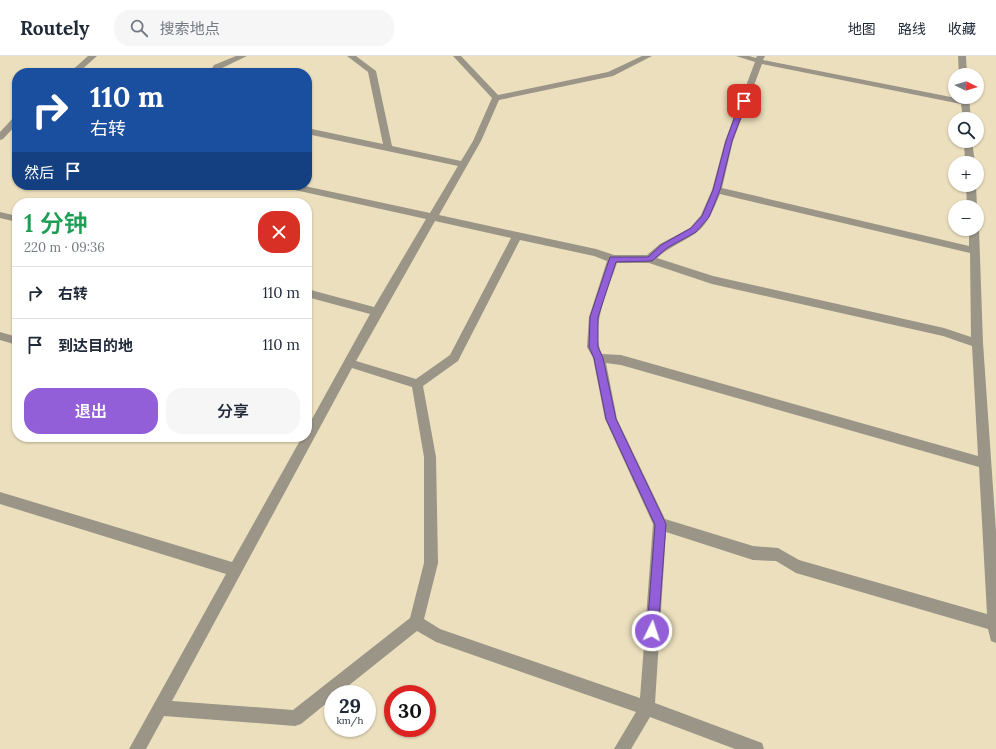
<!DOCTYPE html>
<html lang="zh">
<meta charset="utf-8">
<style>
:root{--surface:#fff;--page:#f6f6f7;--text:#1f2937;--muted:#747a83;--line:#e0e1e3;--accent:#925fd8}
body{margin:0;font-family:Lora,"Noto Sans SC",serif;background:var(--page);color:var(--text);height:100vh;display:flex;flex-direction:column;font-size:15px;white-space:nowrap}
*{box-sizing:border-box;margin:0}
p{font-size:13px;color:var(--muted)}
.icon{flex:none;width:22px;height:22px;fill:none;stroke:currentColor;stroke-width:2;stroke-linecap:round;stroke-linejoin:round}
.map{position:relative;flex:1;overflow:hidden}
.sheet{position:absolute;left:12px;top:142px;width:300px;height:244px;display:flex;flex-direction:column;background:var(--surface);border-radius:16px;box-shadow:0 1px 3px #0004}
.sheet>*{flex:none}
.hud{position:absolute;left:12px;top:12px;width:300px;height:122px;border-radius:16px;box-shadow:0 1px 3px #0004;background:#1a4fa0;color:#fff;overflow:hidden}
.needle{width:26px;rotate:95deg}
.controls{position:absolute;left:948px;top:12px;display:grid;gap:8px}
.controls a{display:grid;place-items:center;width:36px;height:36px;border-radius:50%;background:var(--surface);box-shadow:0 1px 3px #0004;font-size:20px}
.speed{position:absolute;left:324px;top:629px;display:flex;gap:8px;font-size:20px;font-weight:700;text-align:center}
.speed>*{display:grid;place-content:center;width:52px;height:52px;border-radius:50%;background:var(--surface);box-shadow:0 1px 3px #0004;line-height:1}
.speed small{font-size:10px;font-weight:400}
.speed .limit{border:6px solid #d22;background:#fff;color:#111}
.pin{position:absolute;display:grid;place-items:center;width:34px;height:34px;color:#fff;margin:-17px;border-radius:8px;box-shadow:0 2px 6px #0006}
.me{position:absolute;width:44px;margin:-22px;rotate:4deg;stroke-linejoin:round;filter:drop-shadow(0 0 3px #0008)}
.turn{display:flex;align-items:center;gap:14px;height:84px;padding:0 12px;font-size:18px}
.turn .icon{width:52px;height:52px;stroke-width:2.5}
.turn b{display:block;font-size:28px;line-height:34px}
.then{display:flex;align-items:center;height:38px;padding:0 12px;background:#0003;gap:8px;font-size:15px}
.round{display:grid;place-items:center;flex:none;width:42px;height:42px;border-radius:16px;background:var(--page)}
.headline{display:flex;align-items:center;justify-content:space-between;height:68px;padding:0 12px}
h1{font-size:24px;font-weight:600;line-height:30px;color:#1e9e55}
.action{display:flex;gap:8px;margin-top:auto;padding:8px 12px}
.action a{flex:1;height:46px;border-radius:16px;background:var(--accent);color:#fff;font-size:16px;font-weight:600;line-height:46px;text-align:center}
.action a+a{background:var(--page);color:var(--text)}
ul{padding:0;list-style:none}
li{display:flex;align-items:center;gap:12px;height:52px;padding:0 12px;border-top:1px solid var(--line)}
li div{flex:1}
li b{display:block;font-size:15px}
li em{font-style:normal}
header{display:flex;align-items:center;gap:24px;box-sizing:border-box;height:56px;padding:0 20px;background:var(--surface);border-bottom:1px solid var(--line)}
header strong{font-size:19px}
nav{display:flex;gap:22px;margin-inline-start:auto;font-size:14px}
.search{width:280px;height:36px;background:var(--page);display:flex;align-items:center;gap:10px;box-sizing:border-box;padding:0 14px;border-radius:16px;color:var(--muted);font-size:15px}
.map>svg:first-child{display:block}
</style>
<header>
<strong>Routely</strong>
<div class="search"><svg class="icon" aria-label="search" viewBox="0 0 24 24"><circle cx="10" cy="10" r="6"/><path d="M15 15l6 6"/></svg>搜索地点</div>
<nav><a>地图</a><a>路线</a><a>收藏</a></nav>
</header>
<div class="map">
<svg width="996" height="693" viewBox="0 0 996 693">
<rect width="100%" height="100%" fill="#ebdfbd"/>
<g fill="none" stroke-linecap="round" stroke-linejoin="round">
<path fill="#9a9587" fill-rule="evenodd" d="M88 0H97L78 17H69Z
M236 0H247L220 13V17H212L211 14 214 9Z
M347 0H356L376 15 392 90 461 105 473 85 492 42 453 0H461L498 39 608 16 642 0H652L613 20 499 44 481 85 439 159 596 193 614 199H647L660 188 690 172 701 159 712 134 725 85 755 6 736 0H749L756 2 757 0H765L763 4 961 43V41H969L971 63H963L961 48 762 8 733 85 722 132 969 190V173H977V170L979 173 983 287 996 475V587L991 585 988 573 796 517 776 505 753 504 666 476 655 647 762 687 764 693H735L650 661 631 693H614L636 656 436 586 417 575 338 638H333V642L301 668 295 670 164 660 146 693H129L226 518 0 448V436L232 506 302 381H307V372L370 258 307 241V233L374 251 426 163 286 132 281 129H300L430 157 458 110 307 78V72L383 88 368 16ZM720 138 970 197 971 281 944 272 713 220 657 202C669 191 683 186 696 177 709 167 714 152 720 138ZM435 165 511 182 450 299 416 323 356 305ZM520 184 594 200 607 205 589 261 587 291 593 302 605 363 653 468 640 642 440 573 424 563 438 507 436 401 423 330 458 305ZM617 207H649L712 228 943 280 972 290 978 400 621 299 602 298C589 274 609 231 617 207ZM606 307 621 309 979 411 987 558 799 504 778 492 753 490 665 463 617 363ZM352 312 412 331 424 401V507L410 562 293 654 172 645Z
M958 0H966L967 19H959Z
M17 60V68L3 83 0 84V76L14 61Z
M964 85H972L975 107H965Z
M966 129H976L977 151H967Z
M0 156 17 160V166L0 162Z
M0 276 17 281V289L0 284Z"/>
</g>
<path fill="#925fd8" stroke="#5f3e8c" d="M741 43 747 45 732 85 720 134 709 161 696 176 667 192 652 205 616 206 598 261V291L603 302 616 363 666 468 658 575 656 579 652 581 648 579 647 575 655 469 606 363 594 302 589 291 590 261 610 201H648L661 189 691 172 702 160 713 134 726 85Z"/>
</svg>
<div class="controls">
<a><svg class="needle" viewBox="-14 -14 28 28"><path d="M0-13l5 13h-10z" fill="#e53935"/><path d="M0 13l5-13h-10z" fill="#747a83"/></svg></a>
<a><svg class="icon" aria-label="search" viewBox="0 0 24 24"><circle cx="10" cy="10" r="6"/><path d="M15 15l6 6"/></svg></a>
<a>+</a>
<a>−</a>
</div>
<div class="speed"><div>29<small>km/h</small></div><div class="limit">30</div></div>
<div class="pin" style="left:744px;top:45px;background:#d93025"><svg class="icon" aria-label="arrive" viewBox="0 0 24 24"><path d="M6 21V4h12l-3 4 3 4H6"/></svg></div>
<svg class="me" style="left:652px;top:575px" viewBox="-20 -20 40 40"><circle r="17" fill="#925fd8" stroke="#fff" stroke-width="3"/><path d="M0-11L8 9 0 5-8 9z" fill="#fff"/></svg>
<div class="hud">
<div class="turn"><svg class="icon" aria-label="right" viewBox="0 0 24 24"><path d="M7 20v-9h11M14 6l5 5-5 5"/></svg><div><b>110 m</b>右转</div></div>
<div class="then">然后<svg class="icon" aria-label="arrive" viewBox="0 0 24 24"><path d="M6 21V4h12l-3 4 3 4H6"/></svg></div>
</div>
<section class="sheet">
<div class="headline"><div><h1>1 分钟</h1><p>220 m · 09:36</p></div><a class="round" style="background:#d93025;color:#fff"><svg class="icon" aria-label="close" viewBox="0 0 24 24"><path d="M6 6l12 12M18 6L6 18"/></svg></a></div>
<ul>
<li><svg class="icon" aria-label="right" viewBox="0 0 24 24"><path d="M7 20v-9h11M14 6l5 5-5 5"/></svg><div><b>右转</b></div><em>110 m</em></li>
<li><svg class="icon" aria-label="arrive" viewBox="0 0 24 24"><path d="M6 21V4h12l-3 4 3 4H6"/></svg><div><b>到达目的地</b></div><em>110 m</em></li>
</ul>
<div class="action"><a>退出</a><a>分享</a></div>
</section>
</div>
